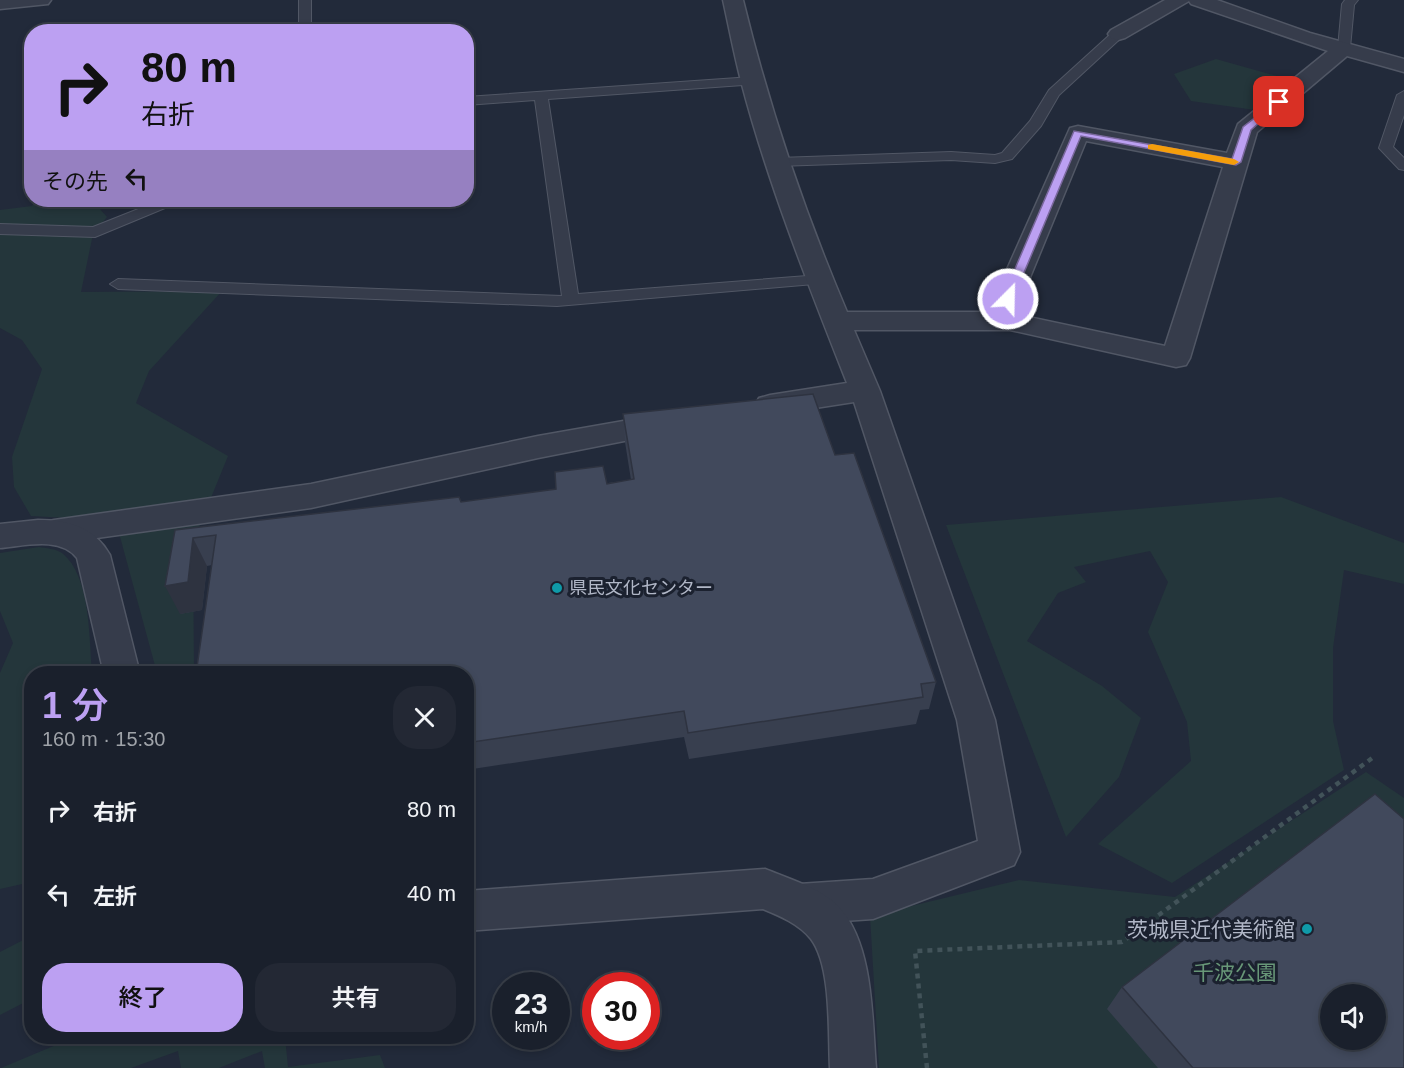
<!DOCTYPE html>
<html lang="ja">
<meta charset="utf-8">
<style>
:root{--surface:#1a202c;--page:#232834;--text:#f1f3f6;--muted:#9fa3a9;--line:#383e48;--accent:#bca0f2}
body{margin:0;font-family:Arial,"Noto Sans JP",sans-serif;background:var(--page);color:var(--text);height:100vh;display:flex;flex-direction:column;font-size:22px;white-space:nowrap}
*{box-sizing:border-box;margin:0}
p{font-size:20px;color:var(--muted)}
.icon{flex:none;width:33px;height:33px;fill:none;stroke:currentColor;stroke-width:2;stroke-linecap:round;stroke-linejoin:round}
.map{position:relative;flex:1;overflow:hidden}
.sheet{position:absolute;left:24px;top:666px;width:450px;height:378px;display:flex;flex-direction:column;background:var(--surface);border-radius:24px;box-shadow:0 3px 9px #0003,0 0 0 2px var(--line)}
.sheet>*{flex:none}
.hud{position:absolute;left:24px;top:24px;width:450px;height:183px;border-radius:24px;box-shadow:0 3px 9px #0003,0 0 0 2px var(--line);background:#bca0f2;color:#111;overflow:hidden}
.tools{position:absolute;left:1320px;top:984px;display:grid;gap:12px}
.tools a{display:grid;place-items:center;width:66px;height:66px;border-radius:50%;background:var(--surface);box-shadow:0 3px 9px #0003,0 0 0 2px var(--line);font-size:30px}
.speed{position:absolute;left:492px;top:972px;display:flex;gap:12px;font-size:30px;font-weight:700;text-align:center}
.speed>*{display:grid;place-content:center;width:78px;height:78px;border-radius:50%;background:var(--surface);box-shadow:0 3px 9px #0003,0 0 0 2px var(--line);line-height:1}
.speed small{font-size:15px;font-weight:400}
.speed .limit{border:9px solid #d22;background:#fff;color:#111}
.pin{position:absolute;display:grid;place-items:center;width:51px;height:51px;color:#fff;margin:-26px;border-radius:12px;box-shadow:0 3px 9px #0006}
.me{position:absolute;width:66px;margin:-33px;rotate:23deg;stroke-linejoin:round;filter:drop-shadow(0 0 4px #0008)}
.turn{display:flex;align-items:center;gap:21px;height:126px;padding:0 18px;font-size:27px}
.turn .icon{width:78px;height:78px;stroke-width:2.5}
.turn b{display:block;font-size:42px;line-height:51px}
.then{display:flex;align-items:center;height:57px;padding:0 18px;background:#0003;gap:12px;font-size:22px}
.round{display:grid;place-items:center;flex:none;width:63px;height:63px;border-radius:24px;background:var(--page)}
.head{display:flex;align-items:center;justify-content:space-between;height:102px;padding:0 18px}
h1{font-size:36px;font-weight:600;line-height:45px;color:var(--accent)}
.button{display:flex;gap:12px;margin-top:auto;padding:12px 18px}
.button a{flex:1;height:69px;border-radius:24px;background:var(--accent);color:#111;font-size:24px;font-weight:600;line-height:69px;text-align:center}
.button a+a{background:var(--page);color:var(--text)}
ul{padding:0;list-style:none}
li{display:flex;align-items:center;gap:18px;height:84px;padding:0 18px}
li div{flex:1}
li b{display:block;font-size:22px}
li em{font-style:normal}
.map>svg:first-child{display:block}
</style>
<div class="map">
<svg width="1404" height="1068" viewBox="0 0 1404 1068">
<rect width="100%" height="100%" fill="#222a3a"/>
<path fill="#24363b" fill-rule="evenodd" d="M1216 59 1291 80 1255 110 1191 101 1174 74Z
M35 200H92L107 217 93 234 81 292 222 291 149 371 136 403 228 456 193 542 194 673H157L119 533 67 518 31 516 14 487 12 457 42 369 22 340 0 328V210L32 206Z
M1281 497 1404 543V584L1344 570 1333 648V721L1344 770 1172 883 1098 844 1191 761 1187 722 1148 632 1168 582 1150 551 1074 567 1086 582 1058 593 1027 641 1102 686 1141 718 1119 777 1066 837 946 525Z
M39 547C46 548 56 549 62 553 91 576 89 639 92 673L32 674 31 882 0 889V673L13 643 0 611V553Z
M1366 772 1404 798V1068H879L870 916 1019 880 1175 897ZM1330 994H1376V1040H1330Z
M31 936V999L0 1015V952Z
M75 1037H285L288 1067 380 1055 385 1068H265L262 1051 219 1068H181L178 1051 131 1068H1Z"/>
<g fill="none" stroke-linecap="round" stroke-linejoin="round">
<g stroke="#515765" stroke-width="2">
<path id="service" d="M299 0H311V32H299Z
M1345 0H1358L1354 5 1350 48 1344 52 1338 48 1342 4Z
M1118 30 1122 31V37L1059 95 1041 126 1012 159 995 163 951 160 778 166 771 162 778 158 951 152 995 155 1002 153 1030 121 1049 90 1114 31Z
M752 77 758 81 757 84 548 99 578 294 820 275 828 280 826 283 557 306 118 289 110 284 118 279 562 296 535 100 466 105V97Z
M1404 91V115L1393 147 1404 158V170L1399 169 1379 148 1397 95Z
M161 200H179L177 203 95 237 0 234V224L93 227Z"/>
</g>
<g stroke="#515765" stroke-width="3">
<path id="minor" d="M0 0H51L48 4 0 9Z
M723 0H743C769 107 804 211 847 312H988L1070 128 1078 126 1227 153 1238 124 1328 51 1191 4 1189 1 1125 38 1118 40 1111 38 1108 34 1111 30 1165 0H1217L1310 33 1404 59V72L1347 56 1257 132 1190 358 1186 365 1176 367 1010 330H854L880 391 995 720 1020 852 1014 865 873 919 799 924 784 918 778 904 784 890 799 884 873 879 978 841 957 720 854 402 770 415 759 412 755 405 759 398 770 395 847 383C808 284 768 184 741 81 734 54 729 27 723 0ZM1086 141 1223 167 1165 346 1015 314Z
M669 413 680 416 684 423 680 430 538 458 311 508 54 544 42 541 38 532 42 523 54 520 311 484 538 436Z"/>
</g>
<g stroke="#515765" stroke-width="3">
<path id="tertiary" d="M38 520C69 520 94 527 110 555L140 674H104L77 558C60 536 24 546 0 548V524Z
M765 869C789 879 821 888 839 907 874 945 872 1020 876 1068H830C828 1033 832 967 811 939 799 924 780 916 763 909L466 931V891Z"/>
</g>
<path stroke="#425359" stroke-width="4.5" stroke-dasharray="5 5" stroke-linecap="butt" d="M927 1068 915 951 1122 942 1375 756"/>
<use href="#service" fill="#363c4b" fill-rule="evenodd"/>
<use href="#minor" fill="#363c4b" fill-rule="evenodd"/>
<use href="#tertiary" fill="#363c4b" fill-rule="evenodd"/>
</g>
<path fill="#383f4f" d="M623 414 835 455 936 682 929 709 920 710 916 724 689 759 684 737 466 770V674L212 565 207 566 202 610 180 614 175 530 461 502 631 480 625 442Z
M1122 987 1404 1068H1158L1107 1009Z"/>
<path fill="#2e3340" d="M193 538 207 566 202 610 180 614 165 586Z"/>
<path fill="#41495c" stroke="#2e3340" stroke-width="1.5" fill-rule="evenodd" d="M813 394 835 455 854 453 936 682 921 684 923 697 688 733 684 711 466 743V674H196L216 535 193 538 188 582 165 586 175 530 459 497 461 502 556 489 555 472 603 466 607 484 634 479 623 414Z
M1375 794 1404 819V1068H1193L1122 987ZM1330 994H1376V1040H1330Z"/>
<path fill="#bca0f2" stroke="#7a689d" stroke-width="1.5" d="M1279 99 1283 102 1282 103 1251 130 1241 162 1236 165 1081 136 1013 299 1012 302H1004L1002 299 1074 131 1232 159 1243 127Z"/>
<path fill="#f59e0b" d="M1152 144 1234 159 1239 162 1234 165 1148 149V145Z"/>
<g fill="#0f9aa8" stroke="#1b212f" stroke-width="2">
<circle cx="557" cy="588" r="6"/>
<circle cx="1307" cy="929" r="6"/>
</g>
<g text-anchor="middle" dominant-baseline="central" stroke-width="6" stroke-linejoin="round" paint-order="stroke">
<g font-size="18" fill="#b1b7c7" stroke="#1b212f" text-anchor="start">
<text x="569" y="588">県民文化センター</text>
</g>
<g font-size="21" fill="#b1b7c7" stroke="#1b212f" text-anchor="end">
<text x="1295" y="929">茨城県近代美術館</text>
</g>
<g font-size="21" fill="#689778" stroke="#1b212f">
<text x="1235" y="972">千波公園</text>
</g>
</g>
</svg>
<div class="tools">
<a><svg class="icon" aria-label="sound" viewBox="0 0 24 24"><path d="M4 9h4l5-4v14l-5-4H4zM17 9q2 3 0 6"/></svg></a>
</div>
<div class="speed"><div>23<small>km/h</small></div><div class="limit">30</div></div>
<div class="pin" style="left:1279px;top:102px;background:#d93025"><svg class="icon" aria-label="arrive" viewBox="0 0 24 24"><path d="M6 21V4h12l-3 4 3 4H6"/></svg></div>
<svg class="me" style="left:1008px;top:299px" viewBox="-20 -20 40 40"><circle r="17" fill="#bca0f2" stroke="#fff" stroke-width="3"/><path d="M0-11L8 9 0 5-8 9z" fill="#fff"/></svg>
<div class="hud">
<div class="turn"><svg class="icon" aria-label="right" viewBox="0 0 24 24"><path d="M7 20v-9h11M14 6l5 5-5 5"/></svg><div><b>80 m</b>右折</div></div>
<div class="then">その先<svg class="icon" aria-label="left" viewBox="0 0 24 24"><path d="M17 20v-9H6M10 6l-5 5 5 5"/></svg></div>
</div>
<section class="sheet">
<div class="head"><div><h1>1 分</h1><p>160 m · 15:30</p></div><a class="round"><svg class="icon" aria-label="close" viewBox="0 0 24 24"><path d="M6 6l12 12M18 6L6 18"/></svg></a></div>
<ul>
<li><svg class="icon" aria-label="right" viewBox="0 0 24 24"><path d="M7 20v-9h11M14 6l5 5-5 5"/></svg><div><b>右折</b></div><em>80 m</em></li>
<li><svg class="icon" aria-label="left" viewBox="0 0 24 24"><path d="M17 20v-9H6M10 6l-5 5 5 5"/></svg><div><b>左折</b></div><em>40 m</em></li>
</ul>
<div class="button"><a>終了</a><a>共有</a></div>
</section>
</div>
